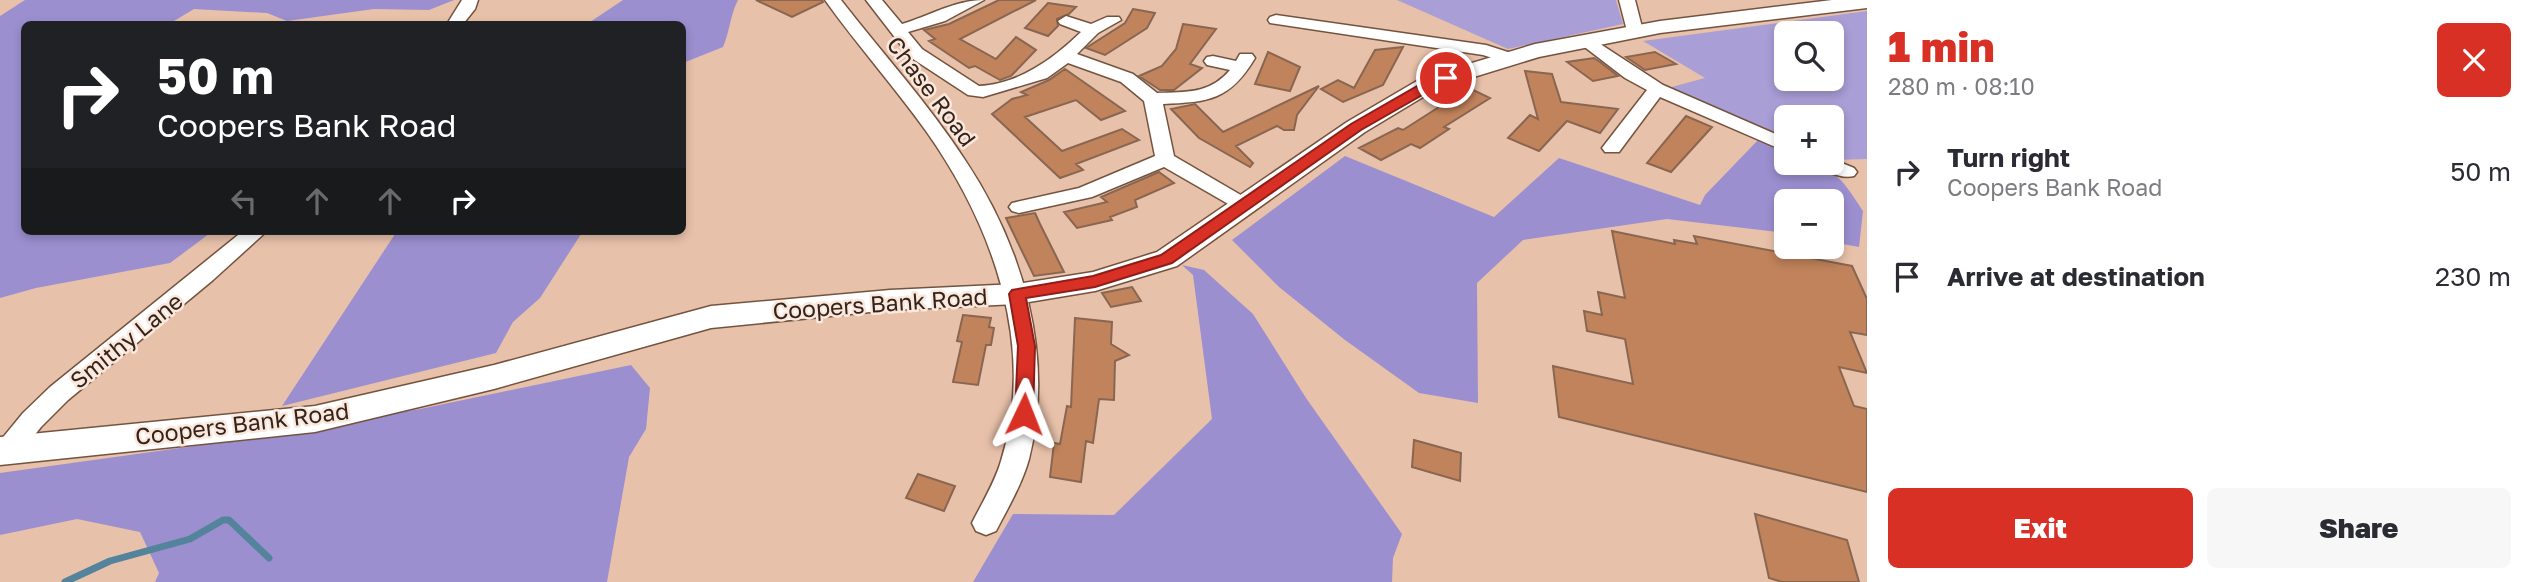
<!DOCTYPE html>
<meta charset="utf-8">
<style>
:root{--surface:#fff;--page:#f7f7f7;--text:#2b2b33;--muted:#7c7c81;--accent:#d93025}
body{margin:0;font-family:"Golos Text",sans-serif;background:var(--page);color:var(--text);height:100vh;display:flex;flex-direction:column;font-size:26px;white-space:nowrap}
*{box-sizing:border-box;margin:0}
p{font-size:23px;color:var(--muted)}
.icon{flex:none;width:38px;height:38px;fill:none;stroke:currentColor;stroke-width:2;stroke-linecap:round;stroke-linejoin:round}
.map{position:relative;flex:1;overflow:hidden}
.details{display:flex;flex-direction:column;background:var(--surface);width:665px}
.details>*{flex:none}
.banner{position:absolute;left:21px;top:21px;width:665px;height:214px;border-radius:10px;box-shadow:0 4px 10px #0003;background:#202124;color:#fff;overflow:hidden}
.fabs{position:absolute;left:1774px;top:21px;display:grid;gap:14px}
.fabs a{display:grid;place-items:center;width:70px;height:70px;border-radius:10px;background:var(--surface);box-shadow:0 4px 10px #0003;font-size:35px}
.pin{position:absolute;display:grid;place-items:center;width:60px;height:60px;color:#fff;margin:-30px;border:4px solid #fff;border-radius:50%;box-shadow:0 2px 7px #0007}
.me{position:absolute;width:77px;margin:-38px;rotate:2deg;stroke-linejoin:round;filter:drop-shadow(0 0 5px #0008)}
.turn{display:flex;align-items:center;gap:24px;height:147px;padding:0 21px;font-size:32px}
.turn .icon{width:91px;height:91px;stroke-width:2.5}
.turn b{display:block;font-size:49px;line-height:60px}
.lanes{display:flex;align-items:center;height:66px;padding:0 21px;background:#0003;justify-content:center;gap:35px;direction:ltr}
.lanes .off{opacity:.35}
.round{display:grid;place-items:center;flex:none;width:74px;height:74px;border-radius:10px;background:var(--page)}
.head{display:flex;align-items:center;justify-content:space-between;height:119px;padding:0 21px}
h1{font-size:42px;font-weight:800;line-height:52px;color:var(--accent)}
.action{display:flex;gap:14px;margin-top:auto;padding:14px 21px}
.action a{flex:1;height:80px;border-radius:10px;background:var(--accent);color:#fff;font-size:28px;font-weight:800;line-height:80px;text-align:center}
.action a+a{background:var(--page);color:var(--text)}
ul{padding:0;list-style:none}
li{display:flex;align-items:center;gap:21px;height:105px;padding:0 21px}
li div{flex:1}
li b{display:block;font-size:26px}
li em{font-style:normal}
main{display:flex;flex:1;min-height:0}
.map>svg:first-child{display:block}
</style>
<main>
<div class="map">
<svg width="1867" height="582" viewBox="0 0 1867 582">
<rect width="100%" height="100%" fill="#e8c1aa"/>
<path fill="#a99ed6" fill-rule="evenodd" d="M1397 0H1616L1623 24 1508 49Z
M1867 11V159L1832 160V117H1787V141L1668 88 1705 78 1643 41ZM1787 33H1832V79H1787Z"/>
<path fill="#9c8fd0" d="M25 0H454L429 10 374 9 287 21 267 13 194 9 169 24H24V231H213L170 263 36 288 0 298V16Z
M623 0H738C730 15 730 31 723 47L683 63 682 24H587Z
M1760 138 1787 151V163C1833 163 1840 176 1863 211L1859 247 1832 242V201H1787V233L1667 219 1523 240 1477 283 1478 403 1419 393 1345 340 1279 287 1232 240 1345 156 1494 217 1559 158 1700 205 1705 195Z
M397 231H583L540 298 513 322 496 353 282 406Z
M1182 265 1204 270 1253 314 1306 398 1402 534 1393 558 1392 582H973L1013 514 1114 515 1212 419 1193 275Z
M631 365 650 388 646 429 629 457 607 582H155L159 573 140 532 77 519 0 535V473L216 443 420 409Z"/>
<g fill="none" stroke-linecap="round" stroke-linejoin="round">
<path stroke="#54849c" stroke-width="7" d="M65 582 110 561 190 539 223 520H229L269 558"/>
</g>
<path fill="#c1835b" stroke="#896651" stroke-width="2" d="M756 0H822L823 2 792 17Z
M999 0H1036L960 39 996 59 1016 37 1036 50 1011 76 1000 80 975 66 969 68 929 41 935 39 924 30 949 24Z
M1048 3 1076 7 1069 14 1057 19 1058 26 1048 36 1025 28Z
M1133 9 1155 13 1147 28 1105 55 1086 48 1125 23Z
M1183 24 1216 29 1190 64 1202 68 1174 90H1160L1139 76 1162 66 1176 49Z
M1403 47 1383 85 1343 102 1321 89 1338 80 1354 88 1375 50Z
M1268 52 1300 67 1290 91 1255 84Z
M1655 52 1676 64 1645 70 1626 57Z
M1594 58 1600 62 1618 76 1593 81 1567 62Z
M1065 69 1125 111 1101 120 1076 100 1025 117 1062 151 1122 129 1139 140 1076 164 1083 170 1060 178 992 114 1012 99 1027 95 1021 92 1049 80Z
M1525 71 1552 74 1561 102 1618 109 1600 133 1567 121 1539 151 1508 138 1530 115 1538 119Z
M1319 86 1297 115 1294 130H1284L1277 126 1236 146 1253 163 1250 167 1199 138 1171 109 1195 104 1223 132Z
M1469 88 1490 98 1444 127 1449 129 1420 148 1411 144 1381 160 1359 148 1398 128 1403 130Z
M1686 116 1712 127 1671 172 1647 163Z
M1159 172 1174 183 1135 200 1137 207 1110 217 1112 220 1077 228 1064 212 1107 202 1101 197Z
M1035 213 1040 224 1064 272 1034 276 1006 218Z
M1612 231 1675 244 1674 240 1697 244 1694 236 1852 266 1867 299V335L1850 332 1867 373 1839 367 1854 406 1867 409V492L1559 417 1553 366 1633 384 1625 339 1587 331 1584 311 1602 315 1598 292 1625 298Z
M1132 287 1141 301 1111 307 1102 293Z
M963 315 991 318 989 327 994 328 991 345H986L978 385 953 382 962 342 957 341Z
M1075 318 1112 322 1111 344 1129 355 1115 361 1114 400 1099 399 1093 443 1086 441 1081 482 1050 477 1054 443 1060 444 1067 406 1071 407Z
M1414 440 1461 453 1460 481 1412 467Z
M918 474 955 486 944 511 906 498Z
M1755 514 1847 540 1859 582H1782L1769 578Z"/>
<g fill="none" stroke-linecap="round" stroke-linejoin="round">
<g stroke="#74533e" stroke-width="3">
<path id="minor" d="M462 0H478L475 9 463 24H447Z
M825 0H841C882 53 928 103 965 160 1023 247 1055 356 1029 459 1022 484 1008 508 996 531L986 535 976 531 972 523C982 503 995 482 1001 461 1037 346 992 224 926 131 894 86 857 45 825 0Z
M866 0H882L902 24C929 16 955 0 984 0L945 21 908 32 922 49 979 86C1019 84 1053 59 1081 32L1060 24 1058 21 1066 16 1091 24 1107 17H1119L1121 20 1098 33 1077 54 1133 74 1157 93C1186 92 1210 94 1230 70L1207 65 1204 61 1207 57 1213 56 1236 61 1240 54H1252L1255 58C1230 100 1209 102 1163 104L1174 156 1251 201 1254 205 1251 209H1237L1164 167 1092 197 1019 213 1012 211 1009 207 1012 203 1079 188 1155 156 1144 101 1121 82 1068 63 1047 78 983 97 968 95 910 57Z
M1619 0H1635L1643 31 1641 34H1629L1627 31Z
M1276 15 1486 45 1514 54 1517 58 1508 63 1483 55 1270 23 1268 20 1270 17Z
M1588 36 1663 85 1787 139V152L1660 97 1619 152H1605L1602 148 1647 90 1625 78 1582 45 1580 41 1582 37Z
M1832 159 1854 168 1857 172 1854 176C1842 179 1824 172 1816 163H1832Z
M243 231H267L213 280 68 400 41 427 18 456 9 459 0 456V441L23 413 50 387Z"/>
</g>
<g stroke="#74533e" stroke-width="3">
<path id="tertiary" d="M1832 0H1867V8L1660 33 1539 57 1438 88 1365 132 1177 266 1095 291 1017 304 890 310 711 328 494 389 315 432 0 465V437L315 406 494 365 711 306 890 290 1017 284 1093 272 1157 252 1347 122 1422 78 1535 44 1660 21Z"/>
</g>
<use href="#minor" fill="#fff" fill-rule="evenodd"/>
<use href="#tertiary" fill="#fff" fill-rule="evenodd"/>
</g>
<path fill="#d93025" stroke="#8d1f18" stroke-width="2" d="M1446 74 1452 78 1361 130 1172 263 1095 287 1026 298 1035 346 1033 414 1031 419H1018L1015 414 1018 346 1009 294 1012 290 1093 276 1161 255 1351 124 1426 81Z"/>
<g text-anchor="middle" dominant-baseline="central" stroke-width="5" stroke-linejoin="round" paint-order="stroke">
<g font-size="23" fill="#33241b" stroke="#fbe7db">
<text transform="translate(932 91) rotate(53)">Chase Road</text>
<text transform="translate(880 303) rotate(-4)">Coopers Bank Road</text>
<text transform="translate(126 340) rotate(-39)">Smithy Lane</text>
<text transform="translate(242 423) rotate(-7)">Coopers Bank Road</text>
</g>
</g>
</svg>
<div class="fabs">
<a><svg class="icon" aria-label="search" viewBox="0 0 24 24"><circle cx="10" cy="10" r="6"/><path d="M15 15l6 6"/></svg></a>
<a>+</a>
<a>−</a>
</div>
<div class="pin" style="left:1446px;top:78px;background:#d93025"><svg class="icon" aria-label="arrive" viewBox="0 0 24 24"><path d="M6 21V4h12l-3 4 3 4H6"/></svg></div>
<svg class="me" style="left:1024px;top:414px" viewBox="-20 -20 40 40"><path d="M0-17L14 15 0 8-14 15z" fill="#d93025" stroke="#fff" stroke-width="4"/></svg>
<div class="banner">
<div class="turn"><svg class="icon" aria-label="right" viewBox="0 0 24 24"><path d="M7 20v-9h11M14 6l5 5-5 5"/></svg><div><b>50 m</b>Coopers Bank Road</div></div>
<div class="lanes"><svg class="icon off" aria-label="left" viewBox="0 0 24 24"><path d="M17 20v-9H6M10 6l-5 5 5 5"/></svg><svg class="icon off" aria-label="ahead" viewBox="0 0 24 24"><path d="M12 20V5M6 11l6-6 6 6"/></svg><svg class="icon off" aria-label="ahead" viewBox="0 0 24 24"><path d="M12 20V5M6 11l6-6 6 6"/></svg><svg class="icon" aria-label="right" viewBox="0 0 24 24"><path d="M7 20v-9h11M14 6l5 5-5 5"/></svg></div>
</div>
</div>
<section class="details">
<div class="head"><div><h1>1 min</h1><p>280 m · 08:10</p></div><a class="round" style="background:#d93025;color:#fff"><svg class="icon" aria-label="close" viewBox="0 0 24 24"><path d="M6 6l12 12M18 6L6 18"/></svg></a></div>
<ul>
<li><svg class="icon" aria-label="right" viewBox="0 0 24 24"><path d="M7 20v-9h11M14 6l5 5-5 5"/></svg><div><b>Turn right</b><p>Coopers Bank Road</p></div><em>50 m</em></li>
<li><svg class="icon" aria-label="arrive" viewBox="0 0 24 24"><path d="M6 21V4h12l-3 4 3 4H6"/></svg><div><b>Arrive at destination</b></div><em>230 m</em></li>
</ul>
<div class="action"><a>Exit</a><a>Share</a></div>
</section>
</main>
